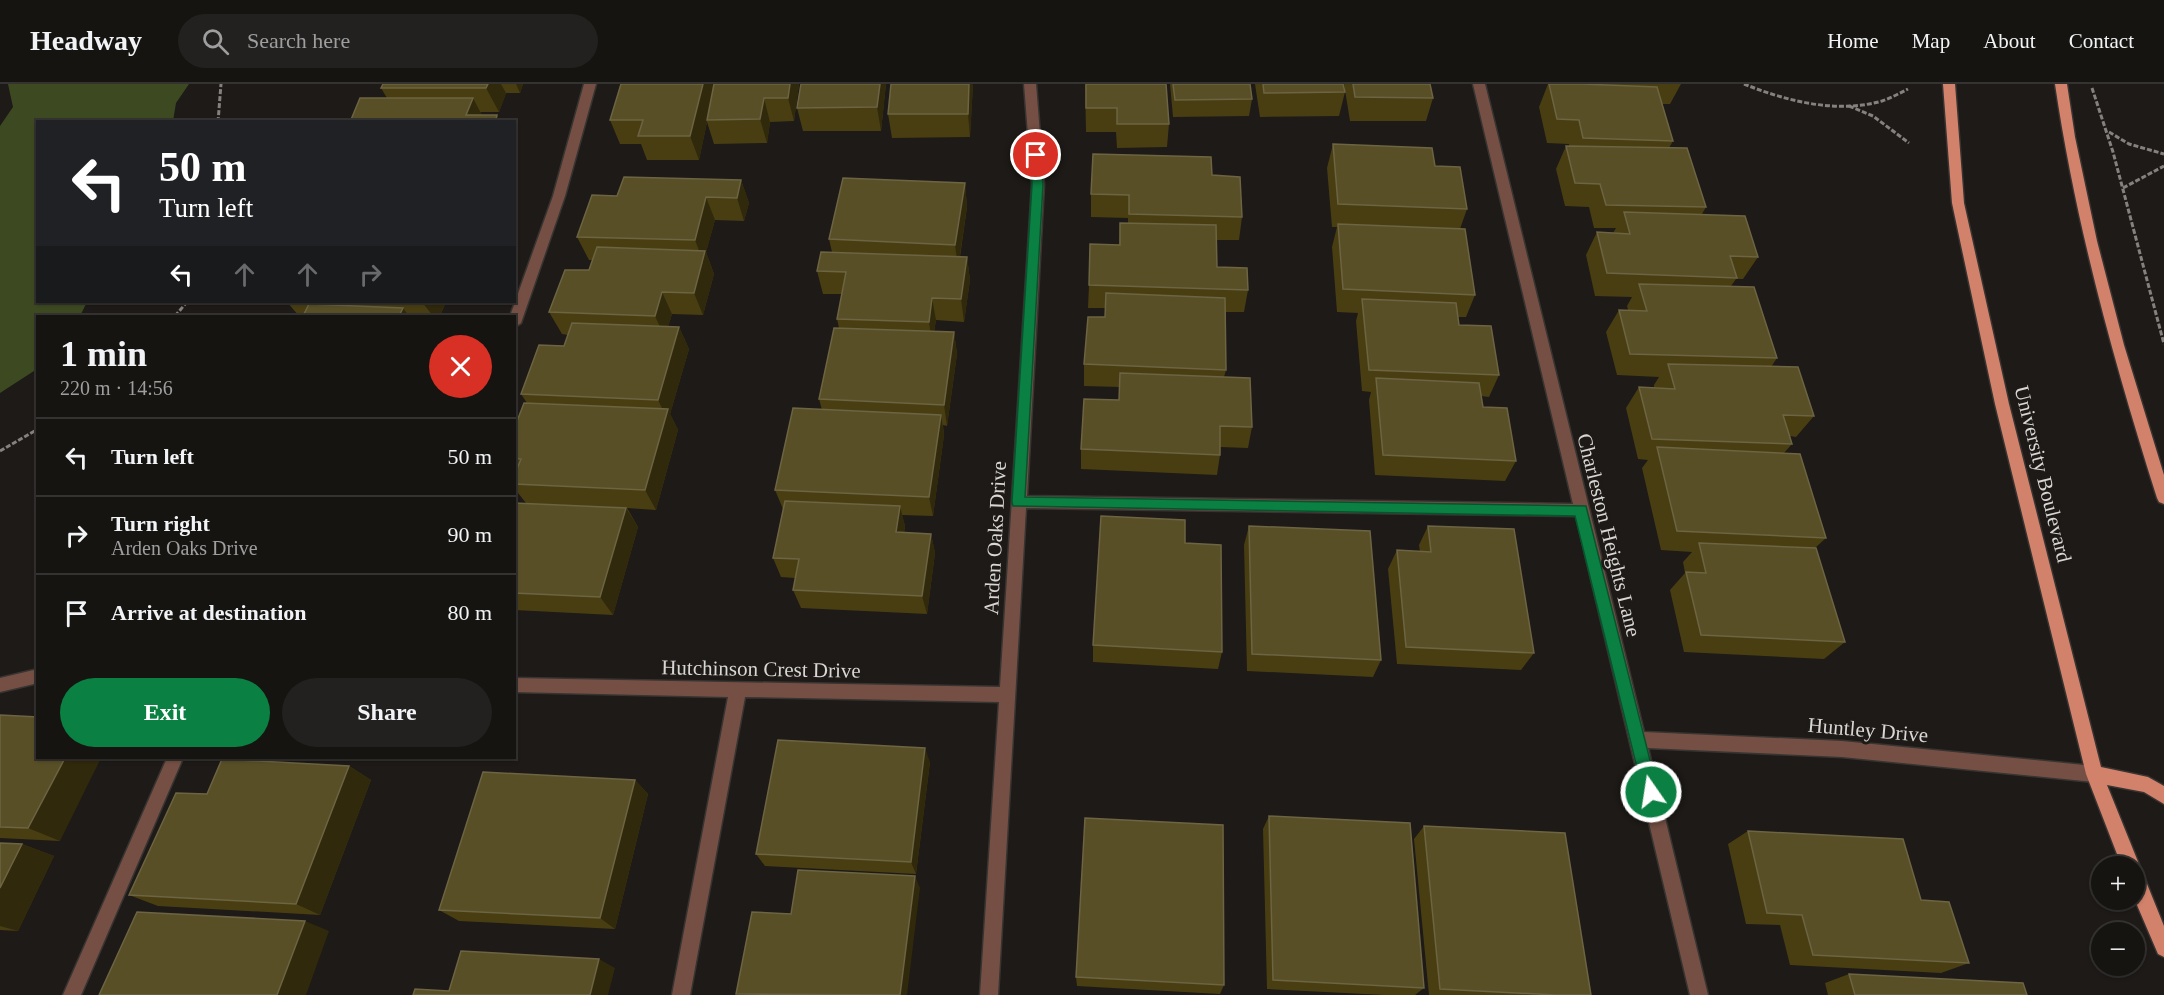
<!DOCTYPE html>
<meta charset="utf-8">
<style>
:root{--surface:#161411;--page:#23211f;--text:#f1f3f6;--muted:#9e9e9f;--line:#353331;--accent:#0b8043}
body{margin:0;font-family:Georgia,serif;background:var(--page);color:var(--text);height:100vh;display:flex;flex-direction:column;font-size:22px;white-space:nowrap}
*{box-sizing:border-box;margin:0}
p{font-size:20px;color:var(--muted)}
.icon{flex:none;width:33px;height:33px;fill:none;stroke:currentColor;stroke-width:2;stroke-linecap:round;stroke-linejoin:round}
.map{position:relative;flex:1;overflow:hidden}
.side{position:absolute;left:36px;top:231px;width:480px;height:444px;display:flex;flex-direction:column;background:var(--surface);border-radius:0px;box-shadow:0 2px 4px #0004,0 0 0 2px var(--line)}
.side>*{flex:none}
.hud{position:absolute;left:36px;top:36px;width:480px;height:183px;border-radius:0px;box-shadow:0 2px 4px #0004,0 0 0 2px var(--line);background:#202124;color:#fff;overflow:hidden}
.tools{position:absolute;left:2091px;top:772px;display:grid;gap:12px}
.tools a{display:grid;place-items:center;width:54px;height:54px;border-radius:50%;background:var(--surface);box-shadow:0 2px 4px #0004,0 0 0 2px var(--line);font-size:30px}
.pin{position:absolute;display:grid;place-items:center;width:51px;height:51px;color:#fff;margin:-26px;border:3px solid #fff;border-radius:50%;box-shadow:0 2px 6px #0007}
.me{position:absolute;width:66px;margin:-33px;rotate:347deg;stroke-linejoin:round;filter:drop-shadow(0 0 4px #0008)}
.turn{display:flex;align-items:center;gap:21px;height:126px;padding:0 24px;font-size:27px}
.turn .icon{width:78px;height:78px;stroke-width:2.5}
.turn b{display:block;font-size:42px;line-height:51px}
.lanes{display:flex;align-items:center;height:57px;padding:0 24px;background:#0003;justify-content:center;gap:30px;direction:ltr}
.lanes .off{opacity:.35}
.round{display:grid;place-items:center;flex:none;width:63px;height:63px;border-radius:32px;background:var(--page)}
.summary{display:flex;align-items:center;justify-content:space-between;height:102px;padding:0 24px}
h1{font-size:36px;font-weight:700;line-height:45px}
.action{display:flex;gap:12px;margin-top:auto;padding:12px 24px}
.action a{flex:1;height:69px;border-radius:36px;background:var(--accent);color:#fff;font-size:24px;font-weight:700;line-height:69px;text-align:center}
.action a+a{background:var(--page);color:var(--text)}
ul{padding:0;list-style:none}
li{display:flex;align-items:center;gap:18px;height:78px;padding:0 24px;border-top:2px solid var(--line)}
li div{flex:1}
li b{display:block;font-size:22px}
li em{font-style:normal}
header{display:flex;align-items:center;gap:36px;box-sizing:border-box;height:84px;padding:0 30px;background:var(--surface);border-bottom:2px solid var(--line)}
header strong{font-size:28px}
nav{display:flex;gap:33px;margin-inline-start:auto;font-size:21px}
.search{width:420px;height:54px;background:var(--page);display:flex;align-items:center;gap:15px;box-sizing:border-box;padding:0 21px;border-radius:33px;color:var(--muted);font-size:22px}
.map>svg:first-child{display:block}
</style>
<header>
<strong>Headway</strong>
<div class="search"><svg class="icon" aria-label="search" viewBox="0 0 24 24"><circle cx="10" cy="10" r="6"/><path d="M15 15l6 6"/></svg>Search here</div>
<nav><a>Home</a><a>Map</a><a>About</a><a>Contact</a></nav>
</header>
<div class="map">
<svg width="2164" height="911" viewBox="0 0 2164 911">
<rect width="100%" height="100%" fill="#1d1a17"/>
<path fill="#3d4a21" d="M8 0H189L176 19 173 37 38 38V218H87L80 232H38L37 285 0 309V42L13 23Z"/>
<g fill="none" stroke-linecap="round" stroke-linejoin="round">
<g stroke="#373432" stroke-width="3">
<path id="minor" d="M584 0H596L565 112 521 239 514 244V232H510L553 112Z
M1024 0H1036L1044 101 1027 412 1573 420 1473 0H1485L1644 648 1842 657 2094 682 2100 684 2102 690 2100 696 2094 698 1842 673 1648 664 1708 911H1690L1576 432 1026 424 998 911H980L999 618 745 613 690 911H672L728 613 514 608V594L1000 603 1032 101Z
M38 585V599L0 608V594Z
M167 674H183L81 911H63Z"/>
</g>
<g stroke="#373432" stroke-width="3">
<path id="major" d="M1943 0H1955L1964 119 2009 320 2101 683 2148 693 2164 702V720L2144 708 2107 701 2164 842V873L2158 870 2134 814V783H2122L2086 690 1995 320 1952 119Z
M2055 0H2067L2075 53 2097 157 2124 261 2164 391V420L2159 418 2157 414C2114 278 2076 142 2055 0Z"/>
</g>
<path stroke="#84817f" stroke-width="3" stroke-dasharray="5 2" stroke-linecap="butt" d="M1744 0C1786 17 1837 30 1882 17 1891 14 1900 9 1908 5
M2092 4 2113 68 2164 260
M1849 22 1873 32 1909 59
M218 38 221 0
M2109 48 2129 60 2164 70
M2123 104 2164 82
M175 232 187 218
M0 367 38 345"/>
<use href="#minor" fill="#754f43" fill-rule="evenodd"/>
<use href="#major" fill="#d2816a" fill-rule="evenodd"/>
</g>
<path fill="#493e12" d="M383 0H523L520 9H506L499 28H480L482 31H497L500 38H350L387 14 381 4Z
M621 0H799L794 37 770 38 767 59 714 60 707 38 699 76H647L641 60H620L610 36Z
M801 0H886L881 47H803L797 24Z
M973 0 970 53 892 54 888 30Z
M1085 0 1169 40 1167 63 1117 64 1116 48H1086Z
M1170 0H1250L1252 15 1249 32 1173 33Z
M1255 0H1343L1345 8 1339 32 1260 33Z
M1344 0H1430L1433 14 1426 37H1350Z
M1544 0H1681L1670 20H1662L1673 57 1669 64 1706 123 1702 130 1758 173 1743 195H1736L1731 202 1777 274 1771 283 1814 332 1796 353 1790 352 1792 360 1784 369 1826 454 1815 464 1845 558 1824 575 1684 568 1670 506 1685 489 1683 478 1692 468 1661 466 1642 384 1648 376 1638 375 1626 324 1639 303 1654 304V301L1659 293 1617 291 1606 248 1619 226H1628L1627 222 1632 213 1595 212 1586 171 1597 148 1613 149 1616 144H1594L1589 123 1565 122 1556 85 1566 62H1569V60L1547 59 1539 23 1548 0Z
M1333 60 1435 82 1467 125 1460 145 1475 211 1466 233H1458L1459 241 1499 291 1489 313 1481 312 1483 323 1516 377 1505 397 1375 391 1369 316 1371 308 1362 307 1356 237 1358 229 1337 228 1332 163 1337 143H1332L1327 84Z
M1212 91 1242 133 1239 156H1216L1217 183 1248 206 1244 228H1225L1226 286 1224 293 1252 343 1248 364 1220 363V371L1217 391 1081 385V365L1119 316 1120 303 1084 302V280L1105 233 1106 224H1088L1089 201 1119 161 1120 139H1128V134L1091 133V110Z
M741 96 749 119 744 137 715 136 706 168 714 190 703 231 672 230 668 243H679L689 265 670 330 678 346 656 426 627 424 638 443 613 531 514 526V419H526L514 404 515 390 514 389V345L527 319 521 310 564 262 568 251 562 250 549 228 589 186 593 176H589L577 153Z
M965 99 967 123 960 173H967L970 196 964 238 936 236 934 248H954L957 270 947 342 943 341 944 351 933 432 902 431 905 442 904 449 931 450 935 469 927 530 801 524 793 506 795 494 781 493 773 474 783 425 775 406 822 326 819 315 839 244 837 235 842 210H823L817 187 832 168 829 155Z
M287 218H446L440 232H299Z
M1249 442 1381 576 1373 593 1247 587 1244 461Z
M1428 442 1534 569 1521 586 1397 580 1388 485 1397 466 1420 468 1419 461Z
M1185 459 1222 568 1218 585 1093 578V561Z
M0 631 60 757 0 754Z
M930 678 916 790 765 782 756 770Z
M349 682 371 696 320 831 158 822 129 811 207 710Z
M635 696 648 710 615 845 459 837 439 826Z
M1269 732 1424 904 1415 911H1385L1267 905 1263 745Z
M1424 742 1591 911H1429L1414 755Z
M1748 747 1969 879 1941 889 1790 881 1780 841 1746 840 1728 760Z
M0 759 22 760 54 772 18 847 0 846Z
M1849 890 2027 911H1828L1825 899Z
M1076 893 1224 901 1220 910 1077 902Z"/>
<path fill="#31290b" d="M488 0H501L506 9 499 28 486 4Z
M516 0H523L520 9Z
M703 0H714L707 36V38L699 76 690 52Z
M790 0H799L794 37 788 14Z
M880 0H886L881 47 877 23Z
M969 0H973L970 53 968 30Z
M473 14 485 37 466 31Z
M764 14 770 38 767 59 760 35Z
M497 31 500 38H495Z
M741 96 749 119 744 137 737 114Z
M965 99 967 123 958 184 955 161Z
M706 113 715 136 706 168 714 190 703 231 694 209 703 177 695 156Z
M967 173 970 196 964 238 961 215Z
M662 208 672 230 665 254 655 232Z
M932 214 936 236 932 260 929 238Z
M422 218H446L440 232H433Z
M403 224 409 232H399Z
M679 243 689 265 670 330 678 346 656 426 645 406 666 332 658 316Z
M954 248 957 270 947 342 944 321Z
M941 331 944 351 933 432 929 413Z
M900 422 905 442 901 467 896 448Z
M626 424 638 443 613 531 600 513Z
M931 450 935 469 927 530 922 512Z
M925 664 930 678 916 790 911 778Z
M65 674H101L60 757 28 744Z
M349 682 371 696 320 831 296 820Z
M635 696 648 710 615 845 600 834Z
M22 760 54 772 18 847 0 842V804Z
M915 792 920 804 907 911H900Z
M305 837 329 847 306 911H277Z
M599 875 615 884 608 911H590Z"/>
<path fill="#584f27" stroke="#6c6442" stroke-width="1.5" d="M383 0H488L486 4H381Z
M621 0H703L690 52H638L643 36H610Z
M714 0H790L788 14H764L760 35 707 36Z
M801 0H880L877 23 797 24Z
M891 0H969L968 30H888Z
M1086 0H1166L1169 40H1117V24H1086Z
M1173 0H1250L1252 15 1175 16Z
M1263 0H1343L1345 8 1264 9Z
M1353 0H1430L1433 14 1355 13Z
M1549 0H1582L1657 3 1673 57 1583 54 1579 36 1557 35Z
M360 14H473L466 31H497L495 38H350Z
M1333 60 1432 64 1435 82 1460 83 1467 125 1338 120Z
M1566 62 1687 64 1706 123 1606 121 1600 100 1575 99Z
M1093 70 1211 73 1212 91 1240 93 1242 133 1129 130V111L1091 110Z
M624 93 741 96 737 114 706 113 695 156 577 153 592 111 617 112Z
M843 94 965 99 955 161 829 155Z
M1624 128 1745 132 1758 173 1730 172 1737 194 1607 189 1597 148 1630 150Z
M1120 139 1216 141 1217 183 1247 184 1248 206 1089 201 1090 160 1120 161Z
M1338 140 1465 145 1475 211 1343 205Z
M597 163 705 167 694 209 662 208 655 232 549 228 565 186H589Z
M821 168 967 173 961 215 932 214 929 238 837 235 846 188 817 187Z
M1639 200 1754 203 1777 274 1630 270 1619 226 1647 227Z
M1106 209 1225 214 1226 286 1084 280 1088 233H1105Z
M1362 215 1456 219 1459 241 1491 242 1499 291 1369 286Z
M309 220 403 224 399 232H303Z
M572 239 679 243 658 316 521 310 539 261 564 262Z
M834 244 954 248 944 321 819 315Z
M1668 280 1798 283 1814 332 1783 331 1792 360 1652 355 1639 303 1675 305Z
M1120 289 1250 294 1252 343 1220 342V371L1081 365 1084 315 1119 316Z
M1376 294 1479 299 1483 323 1507 324 1516 377 1383 371Z
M524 319 668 325 645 406 514 400V392L521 375 514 374V345Z
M793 324 941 331 929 413 775 406Z
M1657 363 1800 370 1826 454 1677 447Z
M785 417 900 422 896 448 931 450 922 512 793 506 799 475 773 474Z
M514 419 626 424 600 513 514 509Z
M1101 432 1185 436V459L1221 461 1222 568 1093 561Z
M1249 442 1370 447 1381 576 1252 570Z
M1428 442 1514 445 1534 569 1406 563 1397 466 1431 468Z
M1699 459 1816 464 1845 558 1701 551 1686 488 1706 489Z
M0 631 38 633V674H65L28 744 0 743Z
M778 656 925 664 911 778 756 770Z
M222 675 349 682 296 820 129 811 176 709 207 710Z
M483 688 635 696 600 834 439 826Z
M1269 732 1410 739 1424 904 1273 896Z
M1085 734 1223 741 1224 901 1076 893Z
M1424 742 1565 749 1591 911H1556L1440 905Z
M1748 747 1903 755 1921 816 1949 818 1969 879 1813 871 1802 831 1767 829Z
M0 759 22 760 0 804Z
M798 786 915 792 900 911 736 910 752 828 791 830Z
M137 828 305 837 277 911H99Z
M461 867 599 875 590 911H413L415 905 449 907Z
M1849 890 2023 899 2027 911H1855Z"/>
<path fill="#0b8043" stroke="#07532c" stroke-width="1.5" d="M1036 67 1042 71 1043 101 1025 413 1586 422 1658 708 1656 713 1651 715 1645 713 1643 708 1575 432 1013 422 1012 418 1032 101 1031 71Z"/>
<g text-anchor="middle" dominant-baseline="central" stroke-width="6" stroke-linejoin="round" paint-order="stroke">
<g font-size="21" fill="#d9d7d5" stroke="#1d1a17">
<text transform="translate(2043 390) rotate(76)">University Boulevard</text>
<text transform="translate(1609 451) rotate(76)">Charleston Heights Lane</text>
<text transform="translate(995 454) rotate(-87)">Arden Oaks Drive</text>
<text transform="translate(761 585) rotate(1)">Hutchinson Crest Drive</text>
<text transform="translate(1868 646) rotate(5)">Huntley Drive</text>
</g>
</g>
</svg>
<div class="tools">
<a>+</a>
<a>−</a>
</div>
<div class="pin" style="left:1036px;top:71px;background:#d93025"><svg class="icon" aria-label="arrive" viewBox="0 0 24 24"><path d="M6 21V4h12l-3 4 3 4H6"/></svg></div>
<svg class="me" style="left:1651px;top:708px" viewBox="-20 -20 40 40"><circle r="17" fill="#0b8043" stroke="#fff" stroke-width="3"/><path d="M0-11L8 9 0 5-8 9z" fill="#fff"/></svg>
<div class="hud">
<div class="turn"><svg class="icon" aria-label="left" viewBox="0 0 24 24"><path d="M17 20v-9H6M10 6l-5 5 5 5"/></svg><div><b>50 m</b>Turn left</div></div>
<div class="lanes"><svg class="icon" aria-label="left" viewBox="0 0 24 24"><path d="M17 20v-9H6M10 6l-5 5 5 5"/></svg><svg class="icon off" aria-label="ahead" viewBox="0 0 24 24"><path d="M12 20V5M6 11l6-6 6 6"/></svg><svg class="icon off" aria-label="ahead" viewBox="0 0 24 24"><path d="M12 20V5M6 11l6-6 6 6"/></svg><svg class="icon off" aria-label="right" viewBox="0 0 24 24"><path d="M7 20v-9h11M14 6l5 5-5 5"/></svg></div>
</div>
<section class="side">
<div class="summary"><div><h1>1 min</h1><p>220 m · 14:56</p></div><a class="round" style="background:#d93025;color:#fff"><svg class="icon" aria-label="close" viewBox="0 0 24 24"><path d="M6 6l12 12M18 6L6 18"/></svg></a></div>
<ul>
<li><svg class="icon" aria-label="left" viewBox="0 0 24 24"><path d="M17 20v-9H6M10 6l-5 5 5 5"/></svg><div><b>Turn left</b></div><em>50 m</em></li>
<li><svg class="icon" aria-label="right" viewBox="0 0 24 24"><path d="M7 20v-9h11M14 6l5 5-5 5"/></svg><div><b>Turn right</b><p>Arden Oaks Drive</p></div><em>90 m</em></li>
<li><svg class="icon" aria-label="arrive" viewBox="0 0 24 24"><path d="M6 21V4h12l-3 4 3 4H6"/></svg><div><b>Arrive at destination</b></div><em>80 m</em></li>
</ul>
<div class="action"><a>Exit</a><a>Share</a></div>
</section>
</div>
